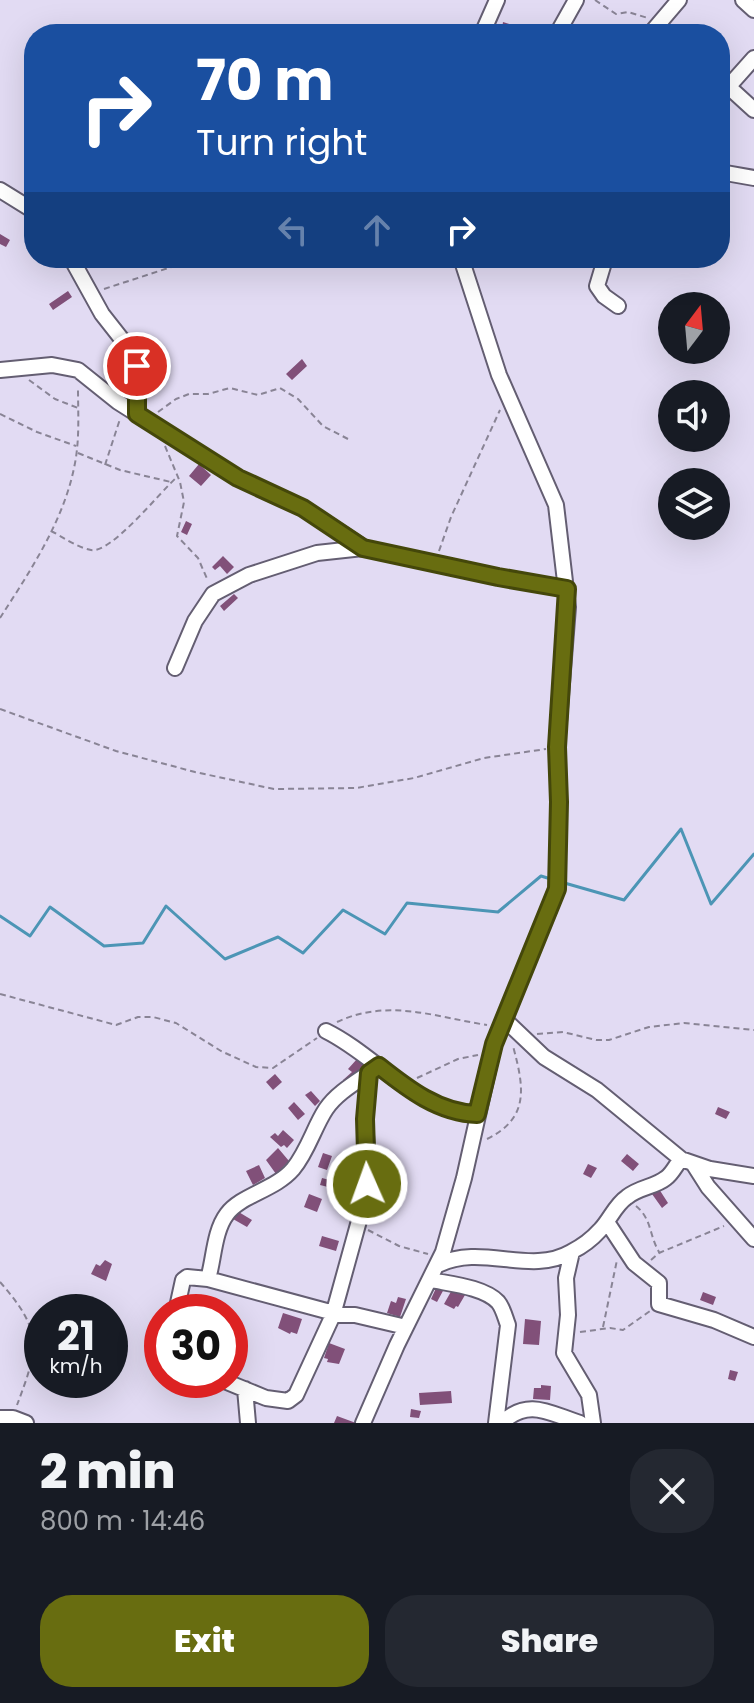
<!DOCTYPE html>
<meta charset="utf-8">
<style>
:root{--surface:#171b24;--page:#242831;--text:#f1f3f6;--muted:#9ea1a6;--accent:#686d10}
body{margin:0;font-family:Poppins,sans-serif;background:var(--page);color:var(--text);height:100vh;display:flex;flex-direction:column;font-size:30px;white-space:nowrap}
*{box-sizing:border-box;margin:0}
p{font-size:26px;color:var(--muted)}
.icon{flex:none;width:44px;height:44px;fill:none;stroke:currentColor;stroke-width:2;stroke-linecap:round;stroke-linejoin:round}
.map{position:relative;height:1423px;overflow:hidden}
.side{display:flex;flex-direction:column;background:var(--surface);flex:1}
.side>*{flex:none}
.banner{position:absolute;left:24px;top:24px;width:706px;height:244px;border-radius:32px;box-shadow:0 8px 32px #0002;background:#1a4fa0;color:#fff;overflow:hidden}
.needle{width:52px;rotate:16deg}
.controls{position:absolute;left:658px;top:292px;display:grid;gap:16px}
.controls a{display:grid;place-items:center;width:72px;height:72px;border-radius:50%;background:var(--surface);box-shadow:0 8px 32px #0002;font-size:40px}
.speed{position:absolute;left:24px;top:1294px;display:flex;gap:16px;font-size:40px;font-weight:700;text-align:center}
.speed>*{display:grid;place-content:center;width:104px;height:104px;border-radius:50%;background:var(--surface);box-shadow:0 8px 32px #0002;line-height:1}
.speed small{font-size:20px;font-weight:400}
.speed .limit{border:12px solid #d22;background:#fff;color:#111}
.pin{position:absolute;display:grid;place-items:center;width:68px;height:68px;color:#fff;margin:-34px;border:4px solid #fff;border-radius:50%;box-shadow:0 2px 8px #0007}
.me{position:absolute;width:88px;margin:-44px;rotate:358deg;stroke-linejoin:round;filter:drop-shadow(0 0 6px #0008)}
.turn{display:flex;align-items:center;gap:28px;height:168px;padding:0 40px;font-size:36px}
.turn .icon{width:104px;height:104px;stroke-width:2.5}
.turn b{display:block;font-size:56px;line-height:68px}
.lanes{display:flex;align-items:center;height:76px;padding:0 40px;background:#0003;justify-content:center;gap:40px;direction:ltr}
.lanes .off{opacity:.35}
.round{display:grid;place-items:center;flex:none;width:84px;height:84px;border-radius:32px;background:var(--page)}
.headline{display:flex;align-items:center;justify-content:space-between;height:136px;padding:0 40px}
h1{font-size:48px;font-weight:800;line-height:60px}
.primary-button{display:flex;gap:16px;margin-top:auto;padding:16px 40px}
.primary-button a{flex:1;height:92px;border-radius:32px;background:var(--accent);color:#fff;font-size:32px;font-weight:800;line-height:92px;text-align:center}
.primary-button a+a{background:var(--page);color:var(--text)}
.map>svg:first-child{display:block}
</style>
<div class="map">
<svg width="754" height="1423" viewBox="0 0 754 1423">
<rect width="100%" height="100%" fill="#e2dbf3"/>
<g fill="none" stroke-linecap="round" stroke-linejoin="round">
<path stroke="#4c95b5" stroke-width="3" d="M561 882 624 900 681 829 711 904 754 854
M0 916 30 936 50 907 104 946 143 943 166 906 225 959 278 937 303 953 343 910 385 934 407 903 498 912 541 876 554 880"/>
</g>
<path fill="#815079" d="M503 22 512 25 510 34H495L497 27 502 29Z
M546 25 552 28 549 34H540Z
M0 234 10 240 6 247 0 244Z
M68 291 72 297 53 310 49 304Z
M129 359V367L112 368V360Z
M302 359 307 366 292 380 286 374Z
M140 373 156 374V381L139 380Z
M199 464 211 475 201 486 189 476Z
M186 521 192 524 187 535 181 532Z
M223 556 234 567 227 574 220 566 215 570 212 567Z
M234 594 238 598 224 611 220 606Z
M357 1059 367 1067 348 1085 343 1080 352 1072 348 1069Z
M275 1074 282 1082 273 1090 266 1082Z
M311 1091 320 1101 315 1106 305 1095Z
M294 1102 305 1114 298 1120 288 1108Z
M718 1107 730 1112 726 1119 715 1114Z
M283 1130 294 1140 287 1148 284 1145 281 1147 270 1137 275 1133 278 1136Z
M278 1148 289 1161 276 1174 266 1160Z
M323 1153 332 1156 327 1170 318 1167Z
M627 1154 639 1164 633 1171 621 1161Z
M588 1164 597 1168 591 1178 583 1174Z
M259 1165 265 1178 253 1185 246 1171Z
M322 1178 337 1182 336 1189 320 1185Z
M659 1189 668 1203 662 1208 652 1194Z
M309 1194 322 1199 317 1212 304 1207Z
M237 1211 252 1220 247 1227 233 1219Z
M322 1236 339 1241 336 1251 319 1246Z
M105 1260 112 1264 106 1281 91 1274 96 1264 100 1266Z
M437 1286 444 1289 437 1302 431 1299Z
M453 1288 465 1295 458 1307 456 1306 454 1309 444 1304Z
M703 1292 716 1297 713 1305 700 1300Z
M398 1297 406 1299 400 1317 387 1313 391 1301 396 1303Z
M283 1313 302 1319 297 1334 291 1332 290 1334 278 1328Z
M525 1319 541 1321 539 1345 523 1344Z
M329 1343 345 1349 339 1364 327 1362 328 1359 324 1358Z
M730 1370 738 1372 735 1381 728 1379Z
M541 1385 551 1386 550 1400 533 1399 534 1388H541Z
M451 1391 452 1403 420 1405 419 1393Z
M411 1409 421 1411 419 1418 410 1417Z
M337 1416 356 1423H334Z"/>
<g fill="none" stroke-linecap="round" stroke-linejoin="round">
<g stroke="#645e72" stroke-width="18">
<path id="minor" d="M743 0 754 10
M482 34 497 0
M557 34 576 0
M650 34 679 0
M720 79 754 110
M720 92 729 86 754 58
M720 172 754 178
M0 190 34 211
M71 258 102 314 135 356 137 414
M600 258 603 266 597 286 604 296 618 306
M0 370 52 365 78 370 118 402 238 478 303 508 363 547
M175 668 195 621 213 594 249 575 317 553 363 548 498 577 567 589
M504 1019 544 1057 597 1090 681 1159 710 1169 754 1176
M326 1031C377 1056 417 1112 477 1114
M694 1165 708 1187 754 1239
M607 1222 634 1263 659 1283V1304L714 1320 754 1337
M572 1252 566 1278 568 1315 564 1353 589 1395 593 1423
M438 1265C483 1243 529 1276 571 1252 581 1247 592 1239 600 1230 610 1220 615 1205 627 1197 639 1187 655 1187 666 1178 672 1174 676 1165 681 1159
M208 1279 334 1313
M431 1280C450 1284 484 1287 498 1302 503 1308 505 1317 508 1325L496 1423
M176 1312 183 1280 187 1277 208 1279C214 1259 214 1231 227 1214 241 1195 275 1190 293 1169 308 1151 314 1127 326 1109 338 1091 362 1079 379 1066
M333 1315 365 1199 368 1166 365 1119 369 1073
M222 1380 266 1398 288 1401 296 1395 333 1315H355L406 1327
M245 1389 248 1423
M0 1418H13L26 1423
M363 1423 397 1345 443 1252 464 1178 494 1044 557 889 559 802 557 747 568 607 556 505 499 375 461 258
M502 1423C528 1397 551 1414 580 1423"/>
</g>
<path stroke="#898495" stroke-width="2" stroke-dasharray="6 4" stroke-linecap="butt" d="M595 0 616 14 628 12 648 18
M104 289 199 258
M29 380 55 399 78 408
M158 412 176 399 189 394H208L230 388 258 395 280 388 298 399 323 426 348 439
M0 414 37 432 76 446
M165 446 180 482 184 502 177 536 198 558 208 581
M78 453 120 470 171 482
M105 465 120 419
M51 531C63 537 78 548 91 550 111 554 160 492 177 477
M439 551 451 517 500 410
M0 618C29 573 63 522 74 468 80 441 78 414 78 387
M0 709 116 751 195 772 274 789 356 788 414 778 484 758 546 749
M0 994 116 1025 138 1017H153L176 1023 221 1051 256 1067 273 1068 317 1038
M337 1022C388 998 435 1017 487 1025
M537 1034 563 1032 596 1040H609L649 1027 684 1023 754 1030
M417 1078 458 1059 478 1055
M487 1139C530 1118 524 1087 513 1046
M636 1206C652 1219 649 1235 659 1252
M368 1230 399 1246 428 1254
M651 1260 659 1253 724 1226
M0 1282C43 1331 39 1347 17 1405
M603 1327 617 1260
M580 1332 610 1328 623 1330 650 1311"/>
<use href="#minor" stroke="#fff" stroke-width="14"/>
</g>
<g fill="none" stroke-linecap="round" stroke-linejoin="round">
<g stroke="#44470a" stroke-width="20">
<path id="route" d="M137 366V414L238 478 303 508 363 548 498 577 567 589 557 747 559 802 557 889 494 1044 477 1114C439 1113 408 1089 379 1066L369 1073 365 1119 367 1184"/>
</g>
<use href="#route" stroke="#686d10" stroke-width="14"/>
</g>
</svg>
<div class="controls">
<a><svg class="needle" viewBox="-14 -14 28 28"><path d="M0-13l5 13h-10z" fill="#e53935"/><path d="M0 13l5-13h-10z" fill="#9ea1a6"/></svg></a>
<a><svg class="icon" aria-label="sound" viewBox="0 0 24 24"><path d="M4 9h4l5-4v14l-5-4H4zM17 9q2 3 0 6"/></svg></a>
<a><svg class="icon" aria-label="layers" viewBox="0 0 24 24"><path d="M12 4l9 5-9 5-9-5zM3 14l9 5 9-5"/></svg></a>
</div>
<div class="speed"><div>21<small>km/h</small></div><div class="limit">30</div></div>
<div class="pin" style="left:137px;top:366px;background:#d93025"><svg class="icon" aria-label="arrive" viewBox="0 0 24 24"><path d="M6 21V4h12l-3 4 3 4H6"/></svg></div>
<svg class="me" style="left:367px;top:1184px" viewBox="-20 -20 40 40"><circle r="17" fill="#686d10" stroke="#fff" stroke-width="3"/><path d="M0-11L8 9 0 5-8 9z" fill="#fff"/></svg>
<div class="banner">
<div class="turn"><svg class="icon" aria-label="right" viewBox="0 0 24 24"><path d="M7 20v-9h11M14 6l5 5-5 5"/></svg><div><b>70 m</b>Turn right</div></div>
<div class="lanes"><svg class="icon off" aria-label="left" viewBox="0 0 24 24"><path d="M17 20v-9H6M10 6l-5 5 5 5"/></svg><svg class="icon off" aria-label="ahead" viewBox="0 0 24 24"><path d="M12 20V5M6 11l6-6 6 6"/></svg><svg class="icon" aria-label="right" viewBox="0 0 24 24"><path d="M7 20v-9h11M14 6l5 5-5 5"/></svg></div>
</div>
</div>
<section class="side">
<div class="headline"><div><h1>2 min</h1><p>800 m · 14:46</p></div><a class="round"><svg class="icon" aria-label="close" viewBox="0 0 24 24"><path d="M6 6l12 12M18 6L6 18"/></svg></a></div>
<div class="primary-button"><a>Exit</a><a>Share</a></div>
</section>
